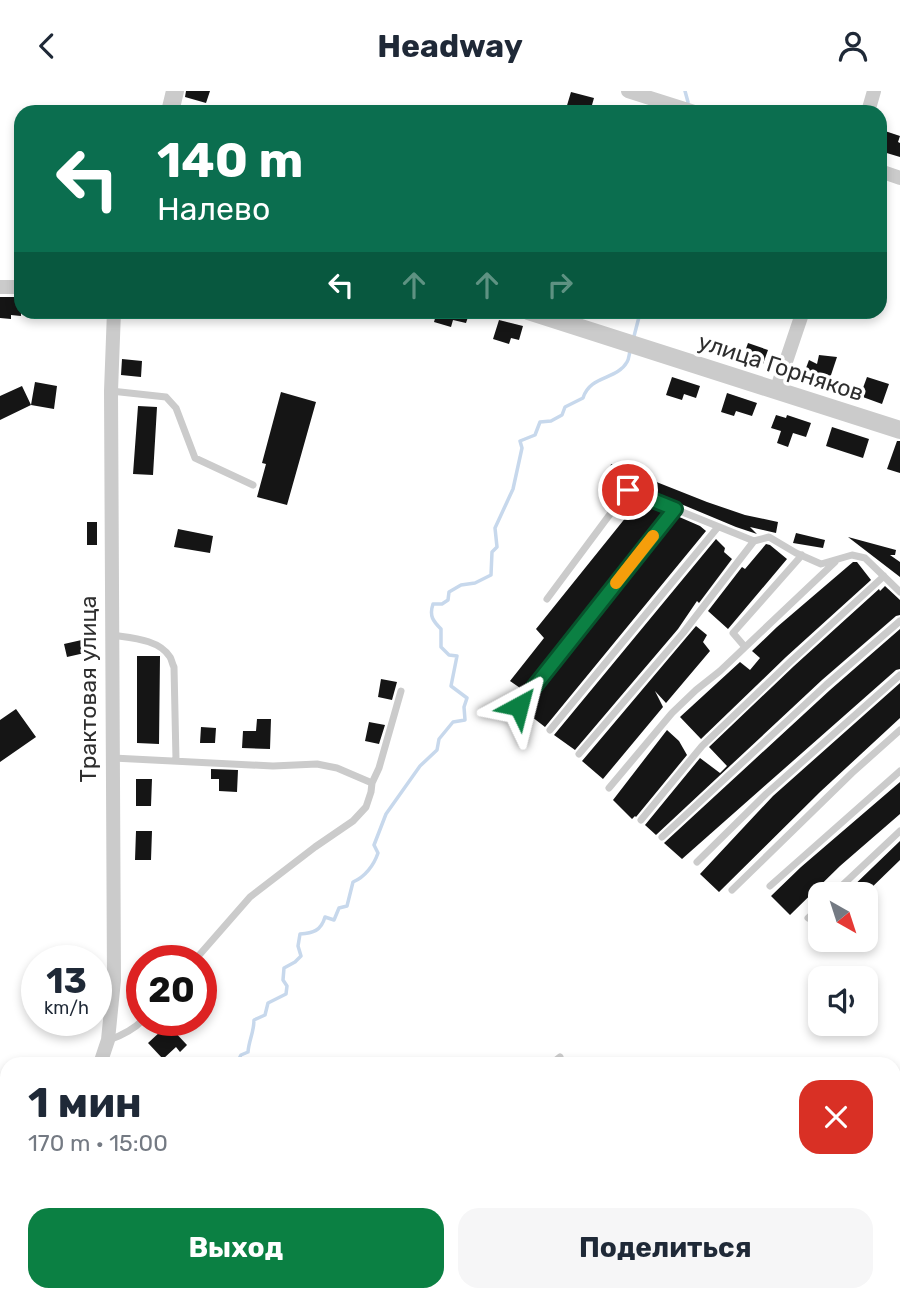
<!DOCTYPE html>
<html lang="ru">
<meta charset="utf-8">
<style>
:root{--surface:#fff;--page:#f6f6f7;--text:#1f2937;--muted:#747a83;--accent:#0b8043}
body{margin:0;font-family:Rubik,sans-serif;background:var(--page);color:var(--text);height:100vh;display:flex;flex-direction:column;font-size:26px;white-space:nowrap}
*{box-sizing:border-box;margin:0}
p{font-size:23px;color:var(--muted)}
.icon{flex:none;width:38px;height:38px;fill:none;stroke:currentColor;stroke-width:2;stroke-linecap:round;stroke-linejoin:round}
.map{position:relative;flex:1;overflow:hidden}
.side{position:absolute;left:0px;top:966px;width:901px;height:245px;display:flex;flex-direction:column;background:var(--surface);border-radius:21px 21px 0 0;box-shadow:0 4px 10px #0003}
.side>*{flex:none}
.hud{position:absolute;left:14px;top:14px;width:873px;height:214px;border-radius:21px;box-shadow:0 4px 10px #0003;background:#0b6e4f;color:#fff;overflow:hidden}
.needle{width:46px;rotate:141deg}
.fabs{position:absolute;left:808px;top:791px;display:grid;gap:14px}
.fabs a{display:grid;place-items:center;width:70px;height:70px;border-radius:14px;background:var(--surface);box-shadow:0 4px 10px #0003;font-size:35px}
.speed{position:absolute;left:21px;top:854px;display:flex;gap:14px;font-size:35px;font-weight:700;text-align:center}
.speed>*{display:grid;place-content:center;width:91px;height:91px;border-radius:50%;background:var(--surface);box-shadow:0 4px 10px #0003;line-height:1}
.speed small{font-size:18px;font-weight:400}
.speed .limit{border:10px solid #d22;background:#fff;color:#111}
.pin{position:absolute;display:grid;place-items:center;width:60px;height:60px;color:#fff;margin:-30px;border:4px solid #fff;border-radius:50%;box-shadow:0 2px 7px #0007}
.me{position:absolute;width:77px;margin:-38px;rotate:38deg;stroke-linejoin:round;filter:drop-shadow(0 0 5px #0008)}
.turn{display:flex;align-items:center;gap:24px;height:147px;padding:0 28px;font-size:32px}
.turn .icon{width:91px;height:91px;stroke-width:2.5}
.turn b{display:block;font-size:49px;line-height:60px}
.lanes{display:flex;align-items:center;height:66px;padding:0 28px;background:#0003;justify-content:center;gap:35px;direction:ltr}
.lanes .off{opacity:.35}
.round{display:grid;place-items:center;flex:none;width:74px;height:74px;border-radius:21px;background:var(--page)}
.summary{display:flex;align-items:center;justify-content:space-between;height:119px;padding:0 28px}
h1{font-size:42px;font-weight:700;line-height:52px}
.primary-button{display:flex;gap:14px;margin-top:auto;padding:14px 28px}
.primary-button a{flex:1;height:80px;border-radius:21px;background:var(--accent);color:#fff;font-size:28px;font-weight:700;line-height:80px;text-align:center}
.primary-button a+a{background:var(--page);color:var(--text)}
header{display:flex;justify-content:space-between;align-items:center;height:91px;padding:0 28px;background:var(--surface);font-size:32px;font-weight:700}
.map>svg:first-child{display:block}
</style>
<header><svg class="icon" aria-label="back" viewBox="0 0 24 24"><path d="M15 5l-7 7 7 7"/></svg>Headway<svg class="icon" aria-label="person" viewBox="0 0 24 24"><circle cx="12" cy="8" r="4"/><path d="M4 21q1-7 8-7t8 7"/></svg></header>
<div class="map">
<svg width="900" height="1211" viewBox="0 0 900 1211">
<rect width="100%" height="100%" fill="#fff"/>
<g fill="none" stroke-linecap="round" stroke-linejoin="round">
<path stroke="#c7d8ec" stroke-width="3.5" d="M685 0 688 11 687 16
M633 249 639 226 638 220
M236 973 241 964 248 961C249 949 254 941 254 929L265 924 268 912 286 903 287 895 283 889 284 877 295 871 301 865 298 855 300 843C313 842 321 840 325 826L334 829 339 817 347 815 353 791C365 786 374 774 378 762L374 754 386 723 420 675 437 659 439 648 453 631 465 629 464 616 467 607 451 595 457 565 449 564 441 556V538C433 530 429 525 433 513H442L448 509 449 501 461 494 475 492 491 484 492 461 497 456 495 437 513 398 522 357 520 350 535 344 540 331 551 330 562 324 565 316 583 307C590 284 617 289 627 271 629 268 629 264 630 260
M0 1100H7"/>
</g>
<path fill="#151515" d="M186 0H210L206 12 185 6Z
M571 1 594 7 590 21 579 19 578 21H565Z
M885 40 900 45 898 51 900 52V66L880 60Z
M0 206H21V225L11 224V228L0 227Z
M435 220H470L466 232 453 229 451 236 434 231 436 224 435 223Z
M499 229 523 235 519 249 511 247 509 253 493 248Z
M748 252 768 259 763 273 743 266Z
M819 264 837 266 828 293 803 285 809 269 817 273Z
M122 268 142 270 141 286 121 284Z
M672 286 700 295 696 307 684 303 682 309 666 304Z
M867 286 889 293 882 313 860 305Z
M35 291 57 295 54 318 31 314Z
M22 295 31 314 0 329V305Z
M281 301 316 311 287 414 257 406 266 373 262 372Z
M727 302 757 312 752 325 736 320 734 325 721 321Z
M138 315 157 316 153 384 133 383Z
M776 324 786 327 787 324 811 332 806 346 793 342 788 356 777 352 781 340 771 337Z
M832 336 869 348 863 367 826 355Z
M897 350H900V382L887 378Z
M611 373 707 411 745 424 778 431 776 442 750 436 757 443 736 436 621 388 619 393 608 388Z
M639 410 665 421 523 599 510 590 544 547 536 538Z
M677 425 700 435 706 440 545 636 523 619Z
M87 431H97V454H87Z
M178 438 213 445 210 462 174 456Z
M796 442 825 449 823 457 793 452Z
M848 446 896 459 895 464H890L900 471V486Z
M716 448 725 457 724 461 732 468 699 512 697 510 678 538 575 659 554 644Z
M766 453 770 454 787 468 728 538 708 520 742 476 745 478Z
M853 471H857L871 489 786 566 701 648 680 626 740 571 750 579 760 567 752 560 777 536Z
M885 495 900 509V524L896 525 822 589 656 744 645 734 700 667 720 682 727 675 709 656 794 575 879 498 880 500Z
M696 535 707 544 703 551 710 560 666 612 655 600 663 616 603 688 582 670Z
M900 538V578L896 579 682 768 664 752 830 599Z
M86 548 89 561 67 566 64 553Z
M137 565H160L159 653 137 652Z
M381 588 397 591 392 609 378 606Z
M900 592V627L820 701 719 801 700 783 773 705Z
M16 618 36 646 0 671V629Z
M257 628H271L270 658 242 657 243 640H256Z
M369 631 385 634 379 653 365 650Z
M201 636 216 637 215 652H200Z
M667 639 679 650 687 664 636 726 635 725 632 728 613 709Z
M211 678 238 679 237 701 219 700V688H211Z
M136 688H152L151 715H136Z
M900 691V723L840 775 790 824 771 805 801 776Z
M136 740H152L151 769H135Z
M900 750V769L865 803H845Z
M172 938 187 954 180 961 176 956 163 968 148 952 161 940 165 944Z"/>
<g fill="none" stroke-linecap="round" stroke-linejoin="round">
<path stroke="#cbcbcb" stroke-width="2.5" stroke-dasharray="3.5 3.5" stroke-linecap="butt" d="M105 1211V1204"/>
<path stroke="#cbcbcb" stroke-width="7" d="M111 300 166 306 176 317 195 367 253 394
M547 508 628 399 754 450 769 446 796 462 821 473 852 464 865 467 900 501
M112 544C131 547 159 548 170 566 172 569 172 573 174 576L176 669
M745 556 733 542 802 464
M518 615 675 418
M550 639 718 436
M579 663 683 542 754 450
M113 667 273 675 317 673 337 677 372 692 371 701 366 716 353 730 315 756 250 806 194 870
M372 692 379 677 401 600
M609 697 672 622 696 599 720 580 835 471
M641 729 702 655 790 571 884 485
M662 746 826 594 900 530
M697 771 766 703 900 584
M770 795 900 680
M732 799 852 682 900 639
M833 803 900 740
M808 827 821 815
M109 949C123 944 133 939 143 929
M551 973 560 966
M894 1187 900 1197
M743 1204 747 1211
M310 1211 314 1204
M380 1211 385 1204"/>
<path stroke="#cbcbcb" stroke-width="14" d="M628 0 694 21
M868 21 874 0
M880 80 900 87
M0 196H21
M776 300 803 220
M100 973 108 949 114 889 111 300 114 220
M0 1022 7 1019
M324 1204 340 1211"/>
<path stroke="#cbcbcb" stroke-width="18" d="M170 21 175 0
M528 220 900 339"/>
</g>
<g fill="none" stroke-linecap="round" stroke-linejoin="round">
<g stroke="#07532c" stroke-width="18">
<path id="route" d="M519 615 675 418 628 399"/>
</g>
<use href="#route" stroke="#0b8043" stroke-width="12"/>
<path stroke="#f59e0b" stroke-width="12" d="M616 492 653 445"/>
</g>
<g text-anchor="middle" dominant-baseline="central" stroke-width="7" stroke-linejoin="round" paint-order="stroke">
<g font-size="23" fill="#2e2e2e" stroke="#fff">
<text transform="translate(781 276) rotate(18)">улица Горняков</text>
<text transform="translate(88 598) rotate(-90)">Трактовая улица</text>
</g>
</g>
</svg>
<div class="fabs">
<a><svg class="needle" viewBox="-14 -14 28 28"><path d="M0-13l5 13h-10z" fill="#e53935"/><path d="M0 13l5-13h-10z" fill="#747a83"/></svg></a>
<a><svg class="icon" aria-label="sound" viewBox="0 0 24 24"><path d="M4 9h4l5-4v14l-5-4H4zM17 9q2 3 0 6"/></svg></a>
</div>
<div class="speed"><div>13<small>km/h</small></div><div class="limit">20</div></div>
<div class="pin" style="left:628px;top:399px;background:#d93025"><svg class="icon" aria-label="arrive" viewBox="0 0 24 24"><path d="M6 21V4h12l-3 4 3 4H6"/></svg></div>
<svg class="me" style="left:519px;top:615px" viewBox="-20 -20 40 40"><path d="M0-17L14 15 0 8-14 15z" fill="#0b8043" stroke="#fff" stroke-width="4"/></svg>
<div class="hud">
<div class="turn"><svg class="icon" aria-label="left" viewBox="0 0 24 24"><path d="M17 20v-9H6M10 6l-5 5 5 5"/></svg><div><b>140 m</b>Налево</div></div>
<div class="lanes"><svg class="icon" aria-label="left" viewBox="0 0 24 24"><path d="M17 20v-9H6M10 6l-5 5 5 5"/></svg><svg class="icon off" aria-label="ahead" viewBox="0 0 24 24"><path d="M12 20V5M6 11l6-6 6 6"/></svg><svg class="icon off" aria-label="ahead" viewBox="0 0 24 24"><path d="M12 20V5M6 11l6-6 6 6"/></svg><svg class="icon off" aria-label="right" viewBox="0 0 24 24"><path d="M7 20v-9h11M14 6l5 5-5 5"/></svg></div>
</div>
<section class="side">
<div class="summary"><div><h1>1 мин</h1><p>170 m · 15:00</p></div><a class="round" style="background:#d93025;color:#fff"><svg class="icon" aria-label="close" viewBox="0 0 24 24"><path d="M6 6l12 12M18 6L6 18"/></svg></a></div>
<div class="primary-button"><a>Выход</a><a>Поделиться</a></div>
</section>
</div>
